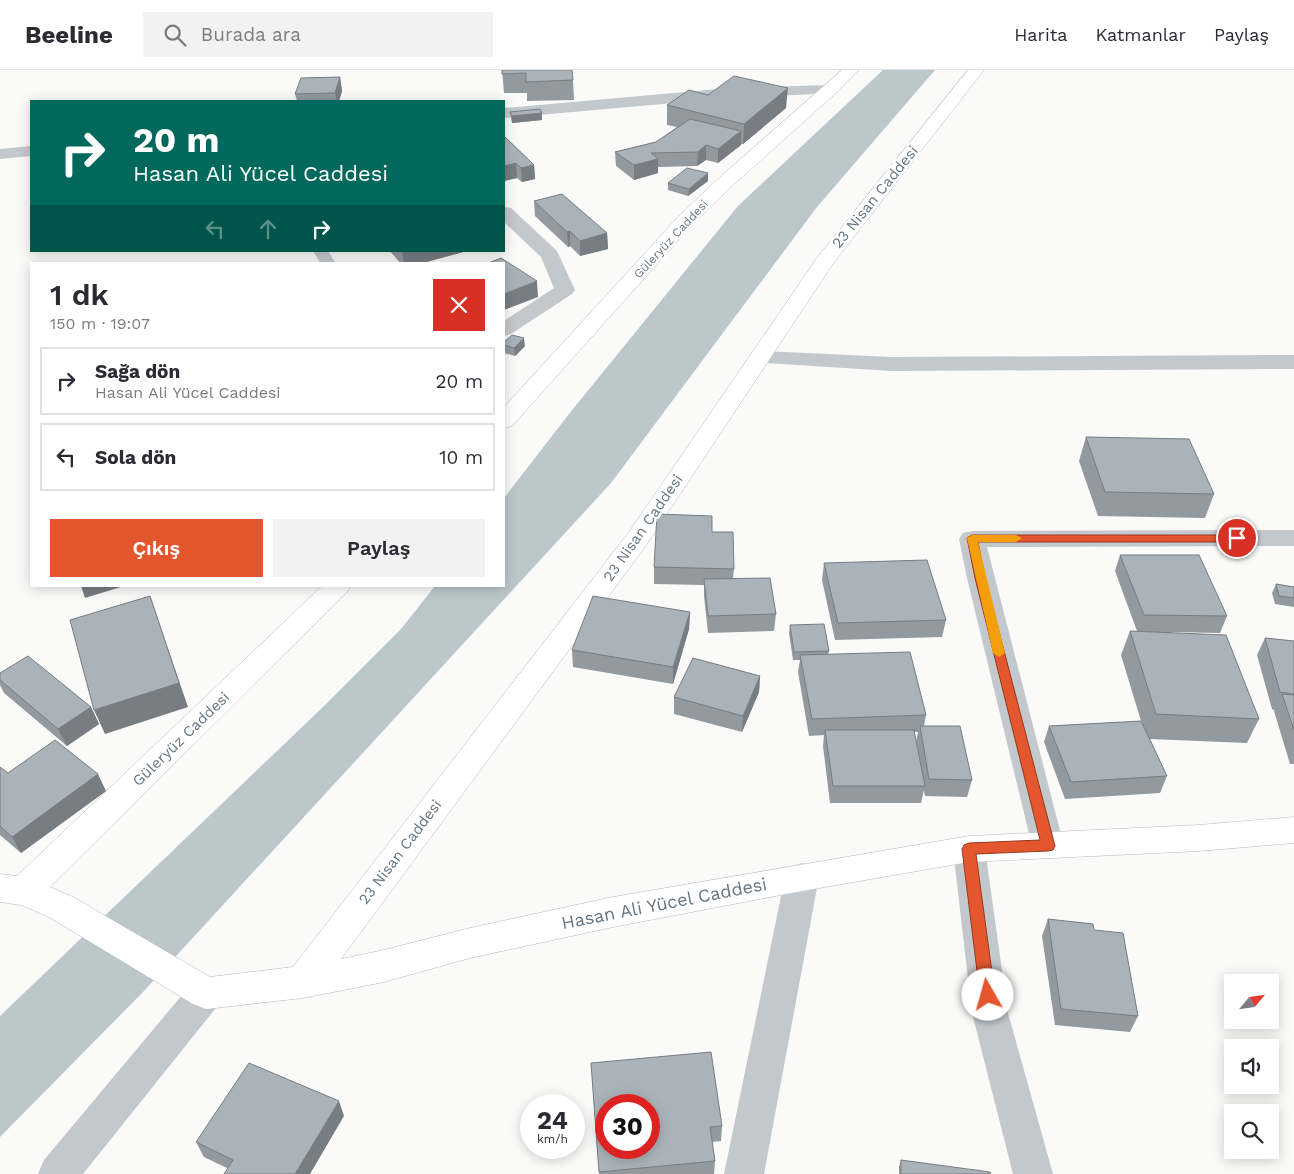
<!DOCTYPE html>
<html lang="tr">
<meta charset="utf-8">
<style>
:root{--surface:#fff;--page:#f2f2f3;--text:#2b2b33;--muted:#7c7c81;--line:#e1e1e2;--accent:#e4572e}
body{margin:0;font-family:"Work Sans",sans-serif;background:var(--page);color:var(--text);height:100vh;display:flex;flex-direction:column;font-size:19px;white-space:nowrap}
*{box-sizing:border-box;margin:0}
p{font-size:16px;color:var(--muted)}
.icon{flex:none;width:28px;height:28px;fill:none;stroke:currentColor;stroke-width:2;stroke-linecap:round;stroke-linejoin:round}
.map{position:relative;flex:1;overflow:hidden}
.side{position:absolute;left:30px;top:192px;width:475px;height:325px;display:flex;flex-direction:column;background:var(--surface);border-radius:0px;box-shadow:0 2px 12px #0003}
.side>*{flex:none}
.guide{position:absolute;left:30px;top:30px;width:475px;height:152px;border-radius:0px;box-shadow:0 2px 12px #0003;background:#00695c;color:#fff;overflow:hidden}
.needle{width:32px;rotate:61deg}
.buttons{position:absolute;left:1224px;top:904px;display:grid;gap:10px}
.buttons a{display:grid;place-items:center;width:55px;height:55px;border-radius:0px;background:var(--surface);box-shadow:0 2px 12px #0003;font-size:25px}
.speed{position:absolute;left:520px;top:1024px;display:flex;gap:10px;font-size:25px;font-weight:700;text-align:center}
.speed>*{display:grid;place-content:center;width:65px;height:65px;border-radius:50%;background:var(--surface);box-shadow:0 2px 12px #0003;line-height:1}
.speed small{font-size:12px;font-weight:400}
.speed .limit{border:8px solid #d22;background:#fff;color:#111}
.pin{position:absolute;display:grid;place-items:center;width:42px;height:42px;color:#fff;margin:-21px;border:2px solid #fff;border-radius:50%;box-shadow:0 1px 5px #0007}
.me{position:absolute;width:55px;margin:-28px;rotate:353deg;stroke-linejoin:round;filter:drop-shadow(0 0 4px #0008)}
.turn{display:flex;align-items:center;gap:18px;height:105px;padding:0 20px;font-size:22px}
.turn .icon{width:65px;height:65px;stroke-width:2.5}
.turn b{display:block;font-size:35px;line-height:42px}
.lanes{display:flex;align-items:center;height:48px;padding:0 20px;background:#0003;justify-content:center;gap:25px;direction:ltr}
.lanes .off{opacity:.35}
.round{display:grid;place-items:center;flex:none;width:52px;height:52px;border-radius:0px;background:var(--page)}
.summary{display:flex;align-items:center;justify-content:space-between;height:85px;padding:0 20px}
h1{font-size:30px;font-weight:600;line-height:38px}
.primary-button{display:flex;gap:10px;margin-top:auto;padding:10px 20px}
.primary-button a{flex:1;height:58px;border-radius:0px;background:var(--accent);color:#fff;font-size:20px;font-weight:600;line-height:58px;text-align:center}
.primary-button a+a{background:var(--page);color:var(--text)}
ul{padding:0;list-style:none}
li{display:flex;align-items:center;gap:15px;height:68px;margin:0 10px 8px;padding:0 10px;border:2px solid var(--line);border-radius:0px}
li div{flex:1}
li b{display:block;font-size:19px}
li em{font-style:normal}
header{display:flex;align-items:center;gap:30px;box-sizing:border-box;height:70px;padding:0 25px;background:var(--surface);border-bottom:1px solid var(--line)}
header strong{font-size:24px}
nav{display:flex;gap:28px;margin-inline-start:auto;font-size:18px}
.search{width:350px;height:45px;background:var(--page);display:flex;align-items:center;gap:12px;box-sizing:border-box;padding:0 18px;border-radius:0px;color:var(--muted);font-size:19px}
.map>svg:first-child{display:block}
</style>
<header>
<strong>Beeline</strong>
<div class="search"><svg class="icon" aria-label="search" viewBox="0 0 24 24"><circle cx="10" cy="10" r="6"/><path d="M15 15l6 6"/></svg>Burada ara</div>
<nav><a>Harita</a><a>Katmanlar</a><a>Paylaş</a></nav>
</header>
<div class="map">
<svg width="1294" height="1104" viewBox="0 0 1294 1104">
<rect width="100%" height="100%" fill="#fafaf8"/>
<path fill="#bbc7cb" d="M883 0H935L817 137 611 413 143 922 0 1067V946L323 637 401 559 435 516H504V428L569 344 738 136Z"/>
<g fill="none" stroke-linecap="round" stroke-linejoin="round">
<g stroke="#b3babf" stroke-width="1">
<path id="secondary" d="M842 0H859L836 23 732 116 692 155 512 356 504 358V337L678 147 719 108Z
M968 0H984L832 195 647 474 341 889 384 880 470 858 613 827 969 766 1199 755 1294 747V773L1199 781 969 792 802 821 613 857 470 888 384 912 303 928 206 939 193 934 49 847 21 835 0 832V804L17 806 322 516H351L347 522 50 817 73 827 210 907 293 897 629 462 817 188Z"/>
</g>
<path fill="#c3c8cc" fill-rule="evenodd" d="M313 181H328L336 194H321Z"/>
<path fill="#c3c8cc" fill-rule="evenodd" d="M831 15 837 17 839 20 837 23 730 28 504 48V38L730 18Z
M31 76V86L0 89V79Z
M504 137 511 138 557 181 575 220 572 224 511 264 504 266V251L554 218 541 187 504 152Z
M760 281 892 287 1294 285V299L892 301 752 292 749 287 752 282Z
M1294 460V476L987 477 1064 776 1059 785 1048 789 1037 785 1032 776 967 508 959 469 963 463 972 461Z
M969 766 980 770 985 779 1008 943 1053 1104H1013L972 943 953 779 958 770Z
M802 793 814 797 819 807 764 1104H724L785 807 790 797Z
M206 907 219 912 224 923 219 934 83 1104H38L44 1090 193 912Z"/>
<use href="#secondary" fill="#fff" fill-rule="evenodd"/>
</g>
<path fill="#929a9f" fill-rule="evenodd" d="M502 0 573 10 574 30 527 31V23H504Z
M340 7 342 21 339 31H297L295 24Z
M708 25 786 38 743 74H741V75L718 93 706 90 697 96 658 97V103L634 110 616 96 615 82 656 72 677 57 667 55V35Z
M510 42 542 50 512 53 511 49Z
M504 66 534 95 535 109 522 112 517 108 504 111Z
M708 111 688 126 668 120V113Z
M534 131 607 163 608 179 580 186 570 176 568 177 535 146Z
M390 181H467L419 194H401Z
M504 272 525 276 515 286 504 283Z
M1086 367 1214 424 1205 448 1098 446 1079 391Z
M712 462 734 499 733 508 776 544 774 561 708 563 704 526V515L654 514V497Z
M1120 485 1227 546 1220 563 1172 562 1259 649 1247 673 1150 669 1167 706 1160 723 1065 729 1044 672 1049 656 1141 651 1121 585 1130 561H1137L1115 501Z
M824 493 946 550 942 567 835 570 822 510Z
M1276 514 1294 517V537L1275 534 1272 523Z
M690 542 689 559 673 614 573 597 572 580Z
M790 555 829 581 828 585 926 645 924 656 972 710 967 727 925 726 924 720 921 733H830L823 676 824 665 809 666 798 602 800 590H793L789 563ZM914 662H918L916 672Z
M1265 568 1294 571V694H1290L1274 641V640L1272 639 1257 585Z
M0 603 91 637 99 654 67 676 4 623 0 615Z
M760 606 759 622 742 662 674 644V627Z
M0 697 8 703 106 721 21 783 0 765Z
M1048 849 1094 860 1138 946 1130 962 1055 955 1042 866Z
M591 993 722 1056 721 1071 712 1072 715 1091 714 1104H599Z
M344 1046 227 1098 204 1087 196 1072Z
M901 1090 991 1104H899V1097Z"/>
<path fill="#777d82" d="M340 7 342 21 339 31H337L335 23Z
M788 18 786 38 743 74 744 54Z
M542 43V50L512 53V46Z
M741 61V75L718 93V79Z
M706 75V90L697 96 698 82Z
M658 89V103L634 110V95Z
M516 93 517 108 504 111V96Z
M534 95 535 109 522 112 521 98Z
M708 103V111L688 126 689 119Z
M570 161V176L568 177 567 162Z
M607 163 608 179 580 186V171Z
M407 181H467L419 194H404L402 182Z
M537 211 538 227 504 240V224Z
M524 268 525 276 515 286 514 278Z
M81 516H124L85 528Z
M150 526 188 637 105 664 94 640Z
M690 542 689 559 673 614V597Z
M760 606 759 622 742 662 743 646Z
M91 637 99 654 67 676 58 659Z
M98 704 106 721 21 783 12 767Z
M339 1031 344 1046 310 1104H295Z"/>
<path fill="#aab3b9" stroke="#777d82" fill-rule="evenodd" d="M502 0H572L573 10 526 12V3L502 4Z
M734 6 788 18 744 54 667 35 689 20 708 25Z
M340 7 335 23 295 24 301 8Z
M540 39 542 43 512 46 510 42Z
M690 49 741 61 718 79 706 75 698 82 651 83 658 89 634 95 615 82 656 72Z
M504 66 534 95 521 98 516 93 504 96Z
M687 98 708 103 689 119 668 113Z
M562 124 607 163 580 171 570 161 567 162 534 131Z
M501 188 537 211 504 224V194H486Z
M512 265 524 268 514 278 504 275V272Z
M1086 367 1189 369 1214 424 1105 422Z
M657 444 712 446V462H733L734 499 654 497Z
M1120 485H1199L1227 546 1144 545Z
M927 490 946 550 838 553 824 493Z
M770 508 776 544 708 546 704 509Z
M1276 514 1294 517V528L1279 526Z
M150 526 179 613 94 640 70 550Z
M593 526 690 542 673 597 572 580Z
M824 554 829 581 794 582 790 555Z
M1130 561 1226 565 1259 649 1156 644Z
M1265 568 1294 571V624L1280 622Z
M910 582 926 645 812 649 800 585Z
M28 586 91 637 58 659 0 610V603Z
M693 588 760 606 743 646 674 627Z
M1282 624 1294 625V660Z
M1141 651 1167 706 1071 712 1049 656Z
M920 656H960L972 710 929 709Z
M825 660H914L925 716H833Z
M55 670 98 704 12 767 0 756V697L8 703Z
M1048 849 1093 854 1094 860 1123 863 1138 946 1061 939Z
M711 982 722 1056 710 1057 715 1091 599 1102 591 993ZM606 1035H649V1078H606Z
M249 993 339 1031 295 1104H224L233 1090 196 1072Z
M901 1090 990 1102 991 1104H901Z"/>
<path fill="#e4572e" stroke="#94391e" d="M972 465H1237L1242 468 1237 472H978L985 508 1055 776 1053 780 1048 781 976 784 995 925 993 930 988 932 982 930 980 925 962 779 964 775 969 773 1040 770 975 508 967 468Z"/>
<path fill="#f59e0b" d="M972 465H1016L1022 468 1016 472H978L1005 583 999 587 993 583 967 468Z"/>
<g text-anchor="middle" dominant-baseline="central" stroke-width="5" stroke-linejoin="round" paint-order="stroke">
<g font-size="12" fill="#657683" stroke="#fff">
<text transform="translate(671 169) rotate(-47)">Güleryüz Caddesi</text>
</g>
<g font-size="15" fill="#657683" stroke="#fff">
<text transform="translate(875 127) rotate(-51)">23 Nisan Caddesi</text>
<text transform="translate(643 458) rotate(-55)">23 Nisan Caddesi</text>
<text transform="translate(181 669) rotate(-44)">Güleryüz Caddesi</text>
<text transform="translate(400 782) rotate(-53)">23 Nisan Caddesi</text>
</g>
<g font-size="18" fill="#657683" stroke="#fff">
<text transform="translate(664 833) rotate(-11)">Hasan Ali Yücel Caddesi</text>
</g>
</g>
</svg>
<div class="buttons">
<a><svg class="needle" viewBox="-14 -14 28 28"><path d="M0-13l5 13h-10z" fill="#e53935"/><path d="M0 13l5-13h-10z" fill="#7c7c81"/></svg></a>
<a><svg class="icon" aria-label="sound" viewBox="0 0 24 24"><path d="M4 9h4l5-4v14l-5-4H4zM17 9q2 3 0 6"/></svg></a>
<a><svg class="icon" aria-label="search" viewBox="0 0 24 24"><circle cx="10" cy="10" r="6"/><path d="M15 15l6 6"/></svg></a>
</div>
<div class="speed"><div>24<small>km/h</small></div><div class="limit">30</div></div>
<div class="pin" style="left:1237px;top:468px;background:#d93025"><svg class="icon" aria-label="arrive" viewBox="0 0 24 24"><path d="M6 21V4h12l-3 4 3 4H6"/></svg></div>
<svg class="me" style="left:988px;top:925px" viewBox="-20 -20 40 40"><circle r="19" fill="#fff"/><path d="M0-13L10 11 0 6-10 11z" fill="#e4572e"/></svg>
<div class="guide">
<div class="turn"><svg class="icon" aria-label="right" viewBox="0 0 24 24"><path d="M7 20v-9h11M14 6l5 5-5 5"/></svg><div><b>20 m</b>Hasan Ali Yücel Caddesi</div></div>
<div class="lanes"><svg class="icon off" aria-label="left" viewBox="0 0 24 24"><path d="M17 20v-9H6M10 6l-5 5 5 5"/></svg><svg class="icon off" aria-label="ahead" viewBox="0 0 24 24"><path d="M12 20V5M6 11l6-6 6 6"/></svg><svg class="icon" aria-label="right" viewBox="0 0 24 24"><path d="M7 20v-9h11M14 6l5 5-5 5"/></svg></div>
</div>
<section class="side">
<div class="summary"><div><h1>1 dk</h1><p>150 m · 19:07</p></div><a class="round" style="background:#d93025;color:#fff"><svg class="icon" aria-label="close" viewBox="0 0 24 24"><path d="M6 6l12 12M18 6L6 18"/></svg></a></div>
<ul>
<li><svg class="icon" aria-label="right" viewBox="0 0 24 24"><path d="M7 20v-9h11M14 6l5 5-5 5"/></svg><div><b>Sağa dön</b><p>Hasan Ali Yücel Caddesi</p></div><em>20 m</em></li>
<li><svg class="icon" aria-label="left" viewBox="0 0 24 24"><path d="M17 20v-9H6M10 6l-5 5 5 5"/></svg><div><b>Sola dön</b></div><em>10 m</em></li>
</ul>
<div class="primary-button"><a>Çıkış</a><a>Paylaş</a></div>
</section>
</div>
